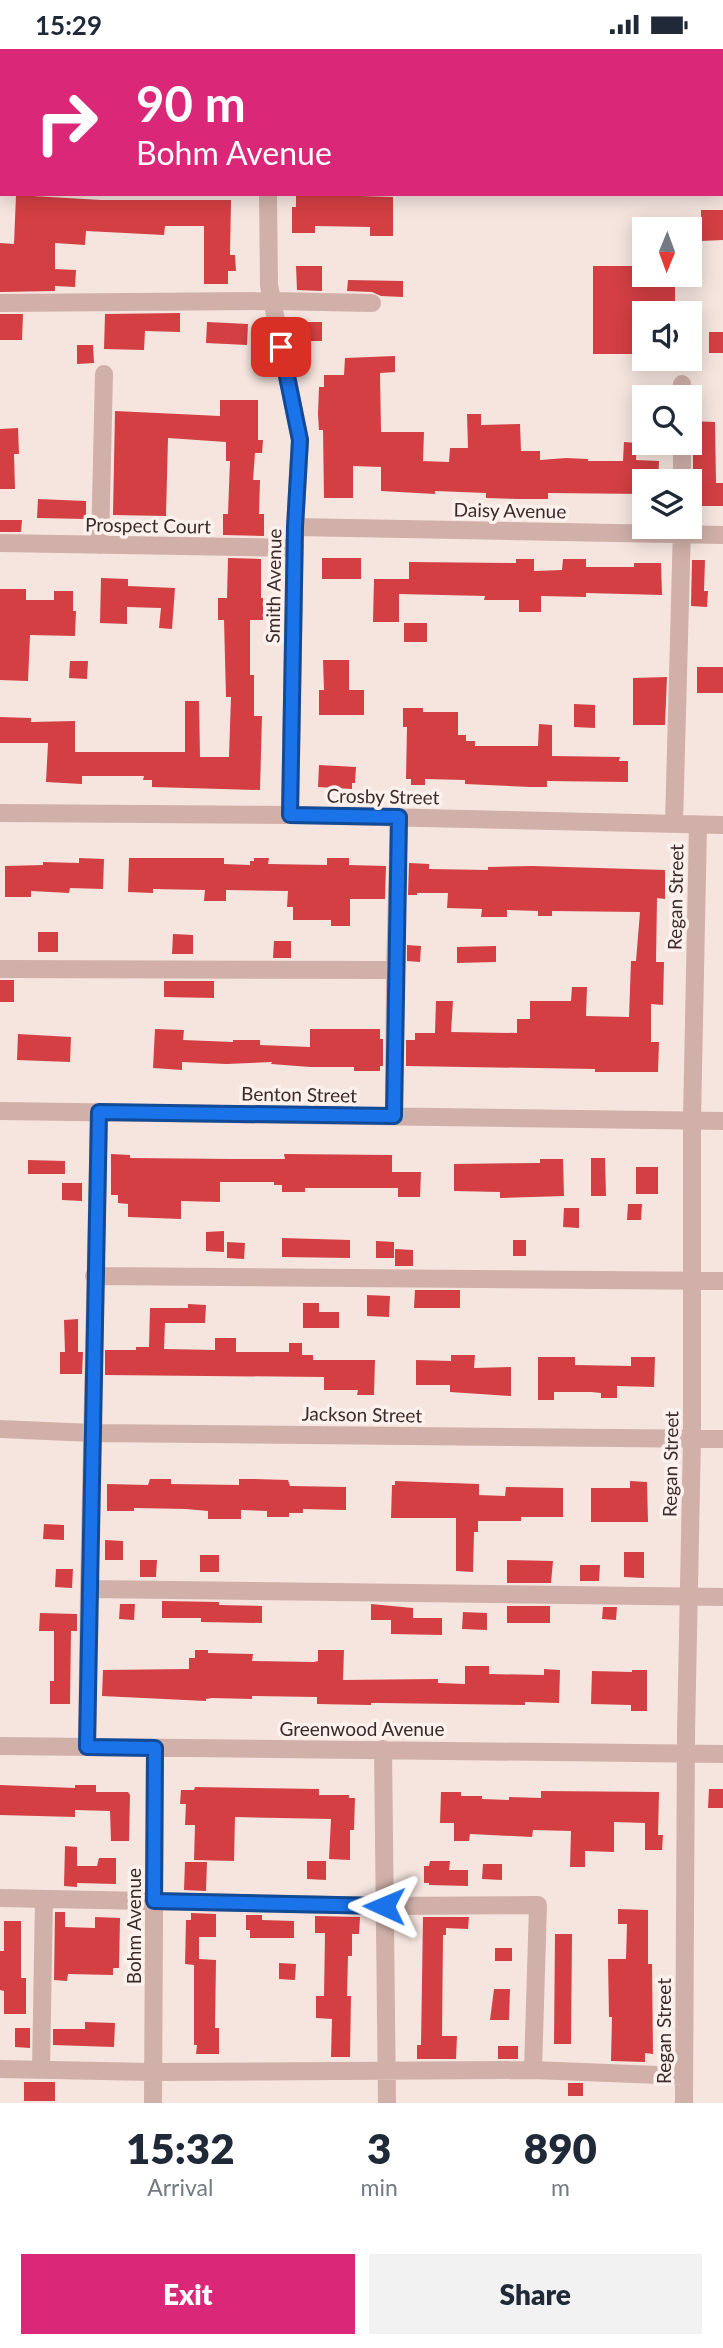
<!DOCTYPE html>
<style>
:root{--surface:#fff;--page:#f2f2f3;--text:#1f2937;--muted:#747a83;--accent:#db2777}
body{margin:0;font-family:Lato,sans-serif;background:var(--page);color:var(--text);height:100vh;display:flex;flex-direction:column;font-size:26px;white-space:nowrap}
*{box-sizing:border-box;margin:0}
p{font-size:23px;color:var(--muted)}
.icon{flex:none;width:38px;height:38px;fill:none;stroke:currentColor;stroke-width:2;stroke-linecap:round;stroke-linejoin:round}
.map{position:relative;height:2054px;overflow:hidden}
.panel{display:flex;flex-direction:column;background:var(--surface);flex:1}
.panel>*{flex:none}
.top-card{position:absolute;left:0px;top:0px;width:724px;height:147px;box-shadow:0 4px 18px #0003;background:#db2777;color:#fff;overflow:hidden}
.needle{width:46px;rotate:181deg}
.fabs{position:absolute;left:632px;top:168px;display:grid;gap:14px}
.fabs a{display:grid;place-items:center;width:70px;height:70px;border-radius:0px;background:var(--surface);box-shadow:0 4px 18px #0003;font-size:35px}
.pin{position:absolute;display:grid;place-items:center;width:60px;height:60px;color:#fff;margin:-30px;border-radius:14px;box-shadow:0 4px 10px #0006}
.me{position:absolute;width:77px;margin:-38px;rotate:271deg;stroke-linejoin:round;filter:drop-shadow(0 0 5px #0008)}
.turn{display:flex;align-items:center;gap:24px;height:147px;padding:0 21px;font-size:32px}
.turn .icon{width:91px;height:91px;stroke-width:2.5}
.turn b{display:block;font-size:49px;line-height:60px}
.eta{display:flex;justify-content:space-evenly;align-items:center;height:119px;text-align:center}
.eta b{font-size:42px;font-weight:800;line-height:49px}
.cta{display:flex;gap:14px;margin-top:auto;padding:14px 21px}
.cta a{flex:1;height:80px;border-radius:0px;background:var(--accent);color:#fff;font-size:28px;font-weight:800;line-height:80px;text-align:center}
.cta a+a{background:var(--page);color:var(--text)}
.status{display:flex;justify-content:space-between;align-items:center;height:49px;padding:0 35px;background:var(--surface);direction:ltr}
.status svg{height:19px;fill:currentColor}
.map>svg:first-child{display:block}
</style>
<div class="status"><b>15:29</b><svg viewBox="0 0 49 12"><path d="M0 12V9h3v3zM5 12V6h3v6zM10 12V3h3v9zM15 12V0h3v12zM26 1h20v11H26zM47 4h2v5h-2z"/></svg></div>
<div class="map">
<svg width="723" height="2054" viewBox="0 0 723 2054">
<rect width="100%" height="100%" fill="#f6e5df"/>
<path fill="#d33f43" d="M296 145 393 148V187H370V178L315 177V184H292V158H296Z
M16 146 101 151H231L230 206H235L236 222H228V235H204V177H165L164 186 86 182 85 196 55 194V220L76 221 75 238 55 237V242L0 243V194L14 195Z
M701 161H723V191L701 192Z
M296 217H322V242L297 241Z
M593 217H644V226H675V262L640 263V305H593Z
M348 231 403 232V248L381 247 372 243 347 242Z
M180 264V283L145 282 144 301 104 300 105 265Z
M0 265H23L22 291H0Z
M207 273 248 275 247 296 206 294Z
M307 273H322V292H306Z
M709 283H723V304H709Z
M77 296H93L94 314 77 315Z
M395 307V323L380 324 381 383H424L423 412 449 413 450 399H468L467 365H481V376L520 375 521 402H540V411L566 409 588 410V412H623L624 393 637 394 636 411 659 412 658 432H644V445L548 444V450H520L486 449V444L435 442V445L381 442V418L353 417V449H324L323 381H319L318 365 319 338H324V326H344L345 309Z
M220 351H258V391H263L262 404H255L253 431H260L259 465H264V487L223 486V465H228L230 412H226V393L168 389 166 467 113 466 115 362 220 367Z
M690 372 715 373 716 434H723V457H690V440L693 432V394L690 386Z
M18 379 19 405H14L15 440H0V380Z
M38 450 86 452V470L37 469Z
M0 471H22L21 483H0Z
M228 509 261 510V549H263V571H250V626H254V667H262L260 741 152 738V731H143L144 727H82V735L46 733 48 694H0V668L31 669V673L75 672V703H185V652H199L200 708H229L231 648H226L224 571H218V549H227Z
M322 509H361V530H322Z
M516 510H534V522L562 521 563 510H586V518H634V514H661L662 546 586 544V548L541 547V563H519V551H484L485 547 399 545V573H373L374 530H409V513L516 514Z
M692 511H705L704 542H708L707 558 691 557Z
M101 529 128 530V537L175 539 172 580 159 579 161 559 127 558V575L100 574Z
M0 540H26V551H54V542H73V562H76L75 587 30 586 28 632 0 631Z
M404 574H427V593H404Z
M323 611H349V641H364V666H319V641H324Z
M70 612H88L87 630 69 629Z
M697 618H723V644H697Z
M667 628 665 676H633V629Z
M574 655 595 656V679L574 678Z
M403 659H423V663H458V686H466V692H475V697H538L539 675 552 676V707L620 708 619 712H628V733L547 732V738H530L465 735V731L425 730V736H411V730H406L407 678H403Z
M319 716 356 718 355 734H352V740L318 738Z
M79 809 104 810 103 840 70 839 69 844 31 842V848H5V817L43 816V813L79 814Z
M129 809H224V815L250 816V812H254V809H269L268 815 327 816V809H349V816L386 817 385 850H350V877H331V871H293V858H287L288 842 226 841V852H204L205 841 153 840V844L128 843Z
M409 814 429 815V820L488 821V818L532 817 665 821V850L657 849 656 913H664L663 956 651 955V993H659L658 1023H595V1020L406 1017V991H415V984H435L436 952H453L451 983 517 984V970H530V952H571L572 938H587L586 967 629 968 631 912H636L640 863 552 862V867H538V862L507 861V868H481L482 860 447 859 448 844H417V846H408Z
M38 883H58V903H38Z
M173 885 193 886V905H172Z
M274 892H291V909H273Z
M407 896 421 897 420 913 407 912Z
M496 897V913L457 914V898Z
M0 931H14V953H0Z
M164 932H214V949L164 948Z
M155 980 184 981 183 991 233 993V991H260V996L310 998V980H380V990H383V1017H380V1022H354V1018H310L271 1015 272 1013 226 1015 182 1013V1021L153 1019Z
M18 985 71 988 70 1013 17 1011Z
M111 1105 130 1106V1109L232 1110H285L284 1105 392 1106V1123H421L420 1148H398V1139H305V1143H282V1136H274V1133H220V1153L181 1152V1170L128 1168V1155L118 1154V1146H111Z
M591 1109H605L606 1147H591Z
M540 1110H563L564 1147 500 1149V1143L454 1142V1115L540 1114Z
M28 1111 65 1112V1125H28Z
M636 1118H658V1145H636Z
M62 1134H82V1152L62 1151Z
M628 1155H642L641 1171H627Z
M564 1159H579V1179L563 1178Z
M224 1182V1203L206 1202V1183Z
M282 1189 350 1191V1209L282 1208Z
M513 1191H526V1207H513Z
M376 1192 394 1193V1209H376Z
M227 1193 245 1194 244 1210 227 1209Z
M395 1200 413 1201V1217H395Z
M415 1241H460V1259H414Z
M367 1246 390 1247 389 1268 367 1267Z
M303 1254H319V1263H339V1279H303Z
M188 1255 206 1256 205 1274H165L164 1300 215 1301V1289H236V1303H289V1294H302V1306H313V1311H375L374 1346H357L358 1341H324V1328L105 1326V1301H136V1298H149L150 1259H188Z
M78 1270V1303H83L82 1325H60V1303H65L64 1271Z
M451 1306H475L474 1319 511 1318V1347L450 1343V1336H416V1311L451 1312Z
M538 1308H575V1316L631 1317V1308H655L654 1338 617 1337V1349H601V1344L591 1343H554V1351H538Z
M150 1430H171V1435L239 1436V1430H253L288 1431 290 1437 346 1438V1461L303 1460V1464H289V1468H267V1462L241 1461V1470H208V1462L186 1460 134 1459V1462H107V1435L148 1436Z
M395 1432 479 1435V1446L505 1447 506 1438 563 1439V1468H521V1472H478V1483H474L473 1523 456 1522V1469H391L392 1436H395Z
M630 1432 647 1433 648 1473H591V1439H630Z
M44 1475 64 1476V1491L43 1490Z
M105 1491 123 1492V1511H105Z
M624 1503H644V1529L624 1528Z
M200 1506H219V1523H200Z
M140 1511H157L156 1528H140Z
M507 1511 553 1512 551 1534H507Z
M580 1516H600L599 1532H580Z
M56 1520H73L72 1539 55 1538Z
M162 1552 219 1553V1556L262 1557V1574L201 1573V1569H162Z
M120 1555H135L134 1571 119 1570Z
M371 1555 413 1559V1569H442V1586L391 1585V1571H371Z
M507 1557H550V1574H507Z
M603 1558H617L616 1571 602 1570Z
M463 1563 487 1564V1581L462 1580Z
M40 1564 77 1565V1582H71L70 1655H50V1632H54V1582H39Z
M195 1601H208V1604L253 1605 252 1612 314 1613 318 1612V1601H344L343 1631 438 1630V1634L465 1635V1617H489V1625L544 1626V1620L560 1621 559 1654 525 1653V1656L379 1654H371V1656L317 1655V1648L252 1647V1650L212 1649 206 1650V1652L102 1647 103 1621 189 1620V1609H195Z
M632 1621H647V1662H631V1656L591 1655 592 1622 632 1623Z
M0 1736 75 1739V1736H96V1743H128L130 1746 129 1792H111L110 1762 75 1761V1768L0 1766Z
M195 1738 319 1740V1746H349V1749H355L354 1781H350V1811L329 1810 331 1770 235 1768 234 1812 194 1811 195 1776H185L186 1755H180L181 1741H194Z
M709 1740H723V1759H708Z
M541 1742 659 1743 658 1786H663L662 1801H645V1774L614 1773V1803L585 1802V1818H570L571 1782 533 1781 532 1788 470 1785 469 1792H454V1774H440L441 1743H461V1747H482V1750L509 1751V1748L541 1749Z
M65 1797 77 1798V1817H97L99 1809H116V1835L77 1834V1838L64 1837Z
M307 1812H326V1831L307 1830Z
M430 1812H450L449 1821H468V1837L429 1836V1834H424V1817H429Z
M185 1813H207L206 1842 184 1841Z
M483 1815H502V1831L482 1830Z
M618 1860 648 1861V1915H652L653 2005 645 2004V2013L611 2012 612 1968H609L608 1910H626L627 1875H618Z
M55 1863H65V1878L95 1879V1868L120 1869 119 1919H113V1926L68 1925 67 1932 54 1931Z
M191 1864 216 1865V1888H199V1910L216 1911 215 1979H219V2005H196L197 1996H194V1916L185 1915 186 1871H191Z
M246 1866H262V1871L294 1872V1889H250V1881H246Z
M315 1867 360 1868 359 1885H352V1907H348L347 1947H351L350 2008H331L332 1970 316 1969V1947H324L325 1884H315Z
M423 1868H469L468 1880 446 1879V1886H443L442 1987H457L456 2010H417V1996H421Z
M4 1872H21V1929H26V1965H4V1942L0 1941V1902H4Z
M555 1885H572L571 1995H554Z
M495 1899H512V1912H495Z
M279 1914 296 1915 295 1931 279 1930Z
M494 1940H510L509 1971H490Z
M85 1973 115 1974 114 1998 53 1996V1980H85Z
M15 1979H30V1999L15 1998Z
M498 1997H518V2010H498Z
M24 2033H55V2052H24Z
M568 2034H583V2047H568Z"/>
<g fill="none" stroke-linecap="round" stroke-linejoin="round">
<path stroke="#d0b0a9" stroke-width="18" d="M23 2V0
M331 2V0
M268 145 269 236 300 391 295 478 290 766
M0 254 271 252 372 254
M682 335V348
M682 394V432
M295 478 723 486
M0 494 295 499
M100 496 104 325
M0 764 290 766 723 776
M674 775 682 478
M0 920 395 921 394 1067
M395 921 399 768
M0 1062 723 1072
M94 1227 723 1232
M0 1380 92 1384 723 1390
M89 1540 99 1063
M0 1697 723 1705
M87 1698 89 1540 723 1548
M383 1700 387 2054
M0 1849 384 1857 538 1856 533 2021
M0 2020 153 2023 533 2021 684 2027
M41 2021 44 1850
M153 2054 155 1699
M684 2054 686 1684 692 1389V1071L698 776"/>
<path stroke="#805b59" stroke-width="18" d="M0 105H2"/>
</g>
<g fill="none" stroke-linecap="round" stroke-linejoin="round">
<g stroke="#114b97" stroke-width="18">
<path id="route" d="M281 298 300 391 295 478 290 766 399 768 394 1067 99 1063 87 1698 155 1699 154 1852 384 1857"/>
</g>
<use href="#route" stroke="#1a73e8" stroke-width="12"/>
</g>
<g text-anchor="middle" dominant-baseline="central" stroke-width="7" stroke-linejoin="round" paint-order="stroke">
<g font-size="19" fill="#3c2a29" stroke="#fcf1ec">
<text transform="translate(510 461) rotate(1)">Daisy Avenue</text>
<text transform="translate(148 476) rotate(1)">Prospect Court</text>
<text transform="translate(273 537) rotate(-89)">Smith Avenue</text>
<text transform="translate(383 747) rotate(1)">Crosby Street</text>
<text transform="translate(675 848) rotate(-89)">Regan Street</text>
<text transform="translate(299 1045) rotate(1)">Benton Street</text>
<text transform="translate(362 1365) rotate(1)">Jackson Street</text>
<text transform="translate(670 1415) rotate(-89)">Regan Street</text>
<text x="362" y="1679">Greenwood Avenue</text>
<text transform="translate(133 1877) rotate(-90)">Bohm Avenue</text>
<text transform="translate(663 1982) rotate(-90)">Regan Street</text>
</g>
</g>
</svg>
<div class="fabs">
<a><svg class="needle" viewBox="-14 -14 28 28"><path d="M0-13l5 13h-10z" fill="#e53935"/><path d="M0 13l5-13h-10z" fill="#747a83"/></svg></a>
<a><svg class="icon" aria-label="sound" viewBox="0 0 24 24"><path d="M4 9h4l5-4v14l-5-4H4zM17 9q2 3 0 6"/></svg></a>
<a><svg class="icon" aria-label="search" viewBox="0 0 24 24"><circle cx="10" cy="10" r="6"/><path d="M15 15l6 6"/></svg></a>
<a><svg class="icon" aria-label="layers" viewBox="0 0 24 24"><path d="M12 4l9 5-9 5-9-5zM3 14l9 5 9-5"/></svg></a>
</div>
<div class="pin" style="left:281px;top:298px;background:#d93025"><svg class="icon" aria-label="arrive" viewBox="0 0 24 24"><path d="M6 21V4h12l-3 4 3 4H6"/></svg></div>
<svg class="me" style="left:384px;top:1857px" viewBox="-20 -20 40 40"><path d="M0-17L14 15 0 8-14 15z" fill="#1a73e8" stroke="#fff" stroke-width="4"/></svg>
<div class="top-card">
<div class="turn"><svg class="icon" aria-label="right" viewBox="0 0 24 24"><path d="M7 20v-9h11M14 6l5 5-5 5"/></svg><div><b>90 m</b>Bohm Avenue</div></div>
</div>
</div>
<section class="panel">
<div class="eta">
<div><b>15:32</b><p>Arrival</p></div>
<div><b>3</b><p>min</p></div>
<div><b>890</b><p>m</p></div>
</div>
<div class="cta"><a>Exit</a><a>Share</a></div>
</section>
